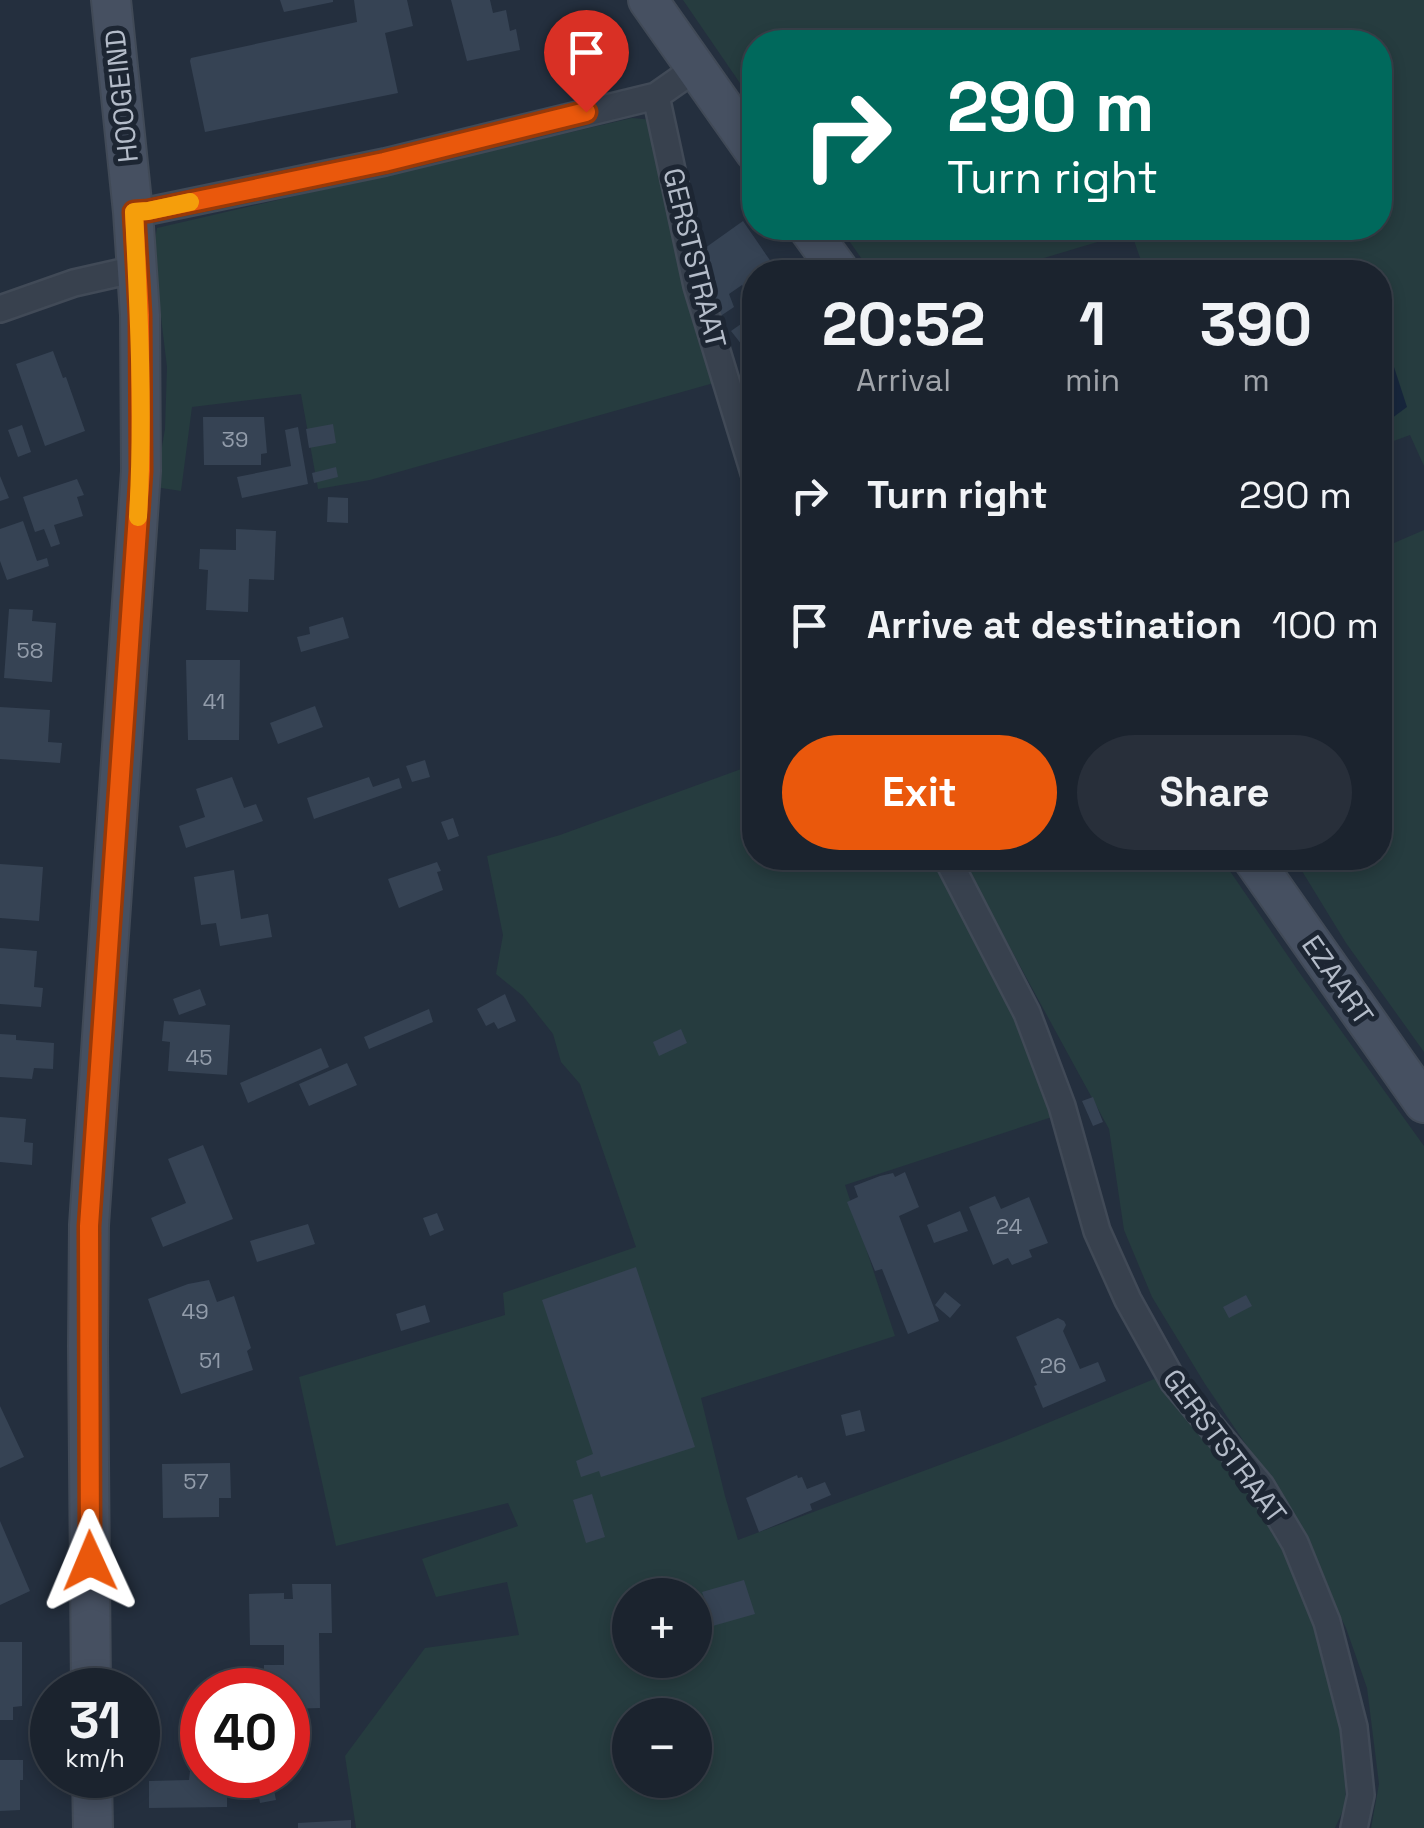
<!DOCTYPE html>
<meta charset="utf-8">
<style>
:root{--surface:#1b232e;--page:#282f3a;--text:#f1f3f6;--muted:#a0a4aa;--line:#39404a;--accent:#ea580c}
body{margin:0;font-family:"Space Grotesk",sans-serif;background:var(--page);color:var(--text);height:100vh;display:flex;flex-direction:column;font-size:38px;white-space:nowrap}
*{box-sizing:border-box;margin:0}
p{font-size:32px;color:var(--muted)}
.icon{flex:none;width:55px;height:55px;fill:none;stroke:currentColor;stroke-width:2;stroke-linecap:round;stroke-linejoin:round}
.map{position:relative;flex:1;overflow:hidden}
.details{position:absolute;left:742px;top:260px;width:650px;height:610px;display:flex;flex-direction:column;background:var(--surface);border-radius:40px;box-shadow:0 5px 15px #0003,0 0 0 2px var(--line)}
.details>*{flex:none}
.top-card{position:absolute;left:742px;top:30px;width:650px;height:210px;border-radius:40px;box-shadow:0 5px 15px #0003,0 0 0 2px var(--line);background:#00695c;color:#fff;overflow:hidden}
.tools{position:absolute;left:612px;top:1578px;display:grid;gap:20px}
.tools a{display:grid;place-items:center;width:100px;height:100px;border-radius:50%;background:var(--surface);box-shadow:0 5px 15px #0003,0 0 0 2px var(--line);font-size:50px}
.speed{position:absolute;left:30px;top:1668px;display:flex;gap:20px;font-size:50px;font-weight:700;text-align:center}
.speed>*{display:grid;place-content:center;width:130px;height:130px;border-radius:50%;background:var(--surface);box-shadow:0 5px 15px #0003,0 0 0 2px var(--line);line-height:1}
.speed small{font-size:25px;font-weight:400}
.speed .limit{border:15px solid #d22;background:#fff;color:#111}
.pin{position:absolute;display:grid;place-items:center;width:85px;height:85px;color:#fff;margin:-102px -42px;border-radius:50% 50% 50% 0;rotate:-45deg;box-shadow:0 0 10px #0007}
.pin .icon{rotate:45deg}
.me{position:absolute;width:110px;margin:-55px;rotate:359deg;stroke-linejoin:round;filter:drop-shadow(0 0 8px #0008)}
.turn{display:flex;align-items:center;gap:35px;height:210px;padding:0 40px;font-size:45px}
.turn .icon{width:130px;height:130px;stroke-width:2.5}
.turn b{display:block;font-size:70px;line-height:85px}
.eta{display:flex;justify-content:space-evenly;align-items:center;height:170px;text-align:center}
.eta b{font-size:60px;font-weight:700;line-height:70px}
.cta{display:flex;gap:20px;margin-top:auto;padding:20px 40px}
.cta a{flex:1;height:115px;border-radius:60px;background:var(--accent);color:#fff;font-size:40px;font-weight:700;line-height:115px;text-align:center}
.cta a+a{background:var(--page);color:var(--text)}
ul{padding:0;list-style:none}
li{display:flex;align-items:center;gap:30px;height:130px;padding:0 40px}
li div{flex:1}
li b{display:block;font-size:38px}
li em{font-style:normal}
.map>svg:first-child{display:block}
</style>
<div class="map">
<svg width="1424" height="1828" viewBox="0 0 1424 1828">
<rect width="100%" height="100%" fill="#242f3e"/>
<path fill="#263c3f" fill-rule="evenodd" d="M683 0H1424V466L1410 435 1380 446V272H1242L1241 269 1228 272H1145L1131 232 997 272H871L840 228H1380V42H755V105Z
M632 118 654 120 721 381 370 480 318 489 301 394 192 407 181 491 155 487 165 429 167 367 153 251 157 228Z
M1424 530V1052L1346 943 1294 858H1380V549Z
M755 764V858H933L1035 1055 1055 1116 845 1185 895 1336 701 1398 725 1496 738 1540 1004 1441 1159 1377 1262 1510 1290 1559 1318 1627 1342 1726 1346 1804 1335 1828H356L345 1756 425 1648 519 1635 507 1582 436 1597 422 1559 518 1526 508 1503 336 1546 299 1377 505 1315 503 1293 636 1247 580 1084 561 1062 553 1034 523 996 496 974 503 935 487 856 560 835ZM630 1595H695V1660H630ZM630 1715H695V1780H630Z
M961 858H1221L1301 975 1424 1146V1828H1371L1379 1784 1367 1688 1346 1628 1280 1495 1205 1384 1152 1297 1124 1230 1109 1129Z"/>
<path fill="#17263c" d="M1380 324 1407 407 1380 427Z"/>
<path fill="#364354" d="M280 0H333V2L284 12Z
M354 0H407L413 26 385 33 398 93 205 132 190 61 191 58 357 22Z
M451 0H490L493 13 506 10 510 31 516 29 520 50 467 61Z
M743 221 778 272H755V303L742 285 729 294 734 307 719 317 698 253Z
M755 314V350L749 354 731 331Z
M53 351 63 378 66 377 85 431 45 446 16 364Z
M203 417H264L267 453 261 454V465H204Z
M333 424 336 443 309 448 306 429Z
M22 425 31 452 18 457 8 430Z
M298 427 308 484 242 498 237 477 291 466 285 430Z
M336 467 338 477 314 483 312 473Z
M0 476 9 498 0 501Z
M77 479 84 495 77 497 83 516 54 525 60 544 51 547 44 529 35 532 23 497Z
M328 497 348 498V523L327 522Z
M23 521 37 561 47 558 49 566 7 580 0 561V529Z
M236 529 276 531 274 580 249 579 248 612 206 610 208 570 199 569 200 549 236 550Z
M9 609 33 610 32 621 56 623 52 682 4 678Z
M343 617 349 638 301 652 297 637 310 634 309 627Z
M186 660H240L239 740H188Z
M315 706 323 727 278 744 270 723Z
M0 707 50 710 48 742 62 743 60 763 0 759Z
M425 760 430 777 412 782 406 766Z
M232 777 244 808 256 804 263 821 186 848 179 826 205 817 196 789Z
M369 777 373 787 399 778 402 788 314 819 307 798Z
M453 818 459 836 448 840 441 822Z
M437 862 441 871 437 872 443 890 399 908 388 879Z
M0 864 43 867 39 921 0 918Z
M234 870 241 919 268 914 272 937 220 946 216 923 201 925 194 877Z
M0 948 37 951 34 987 43 988 41 1007 0 1004Z
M200 989 206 1005 179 1015 173 999Z
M505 994 516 1021 498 1029 494 1022 486 1026 477 1009Z
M429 1009 433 1022 369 1049 364 1037Z
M164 1021 230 1025 227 1075 168 1071 170 1042 162 1041Z
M681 1029 687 1043 659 1056 653 1042Z
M0 1034 16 1035V1040L54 1043 53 1069 34 1068 32 1079 0 1077Z
M321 1048 329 1067 248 1103 240 1083Z
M347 1063 357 1085 309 1106 299 1084Z
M1093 1097 1103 1122 1093 1126 1082 1101Z
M0 1117 26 1119 24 1142 33 1143 32 1165 0 1162Z
M203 1145 233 1219 163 1247 151 1218 186 1203 168 1159Z
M905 1172 919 1207 899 1216 939 1321 908 1334 882 1269 875 1271 847 1202 858 1197 854 1186 880 1176 893 1173 895 1177Z
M995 1196 1001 1209 1029 1197 1048 1243 1029 1250 1032 1257 1012 1265 1008 1258 993 1265 969 1207Z
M960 1211 968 1231 934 1243 927 1225Z
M437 1213 444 1230 430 1236 423 1218Z
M308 1224 315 1244 257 1262 250 1241Z
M636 1267 695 1447 601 1477 599 1471 581 1477 576 1461 593 1454 542 1300Z
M209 1280 217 1302 234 1296 251 1348 247 1351 253 1370 181 1394 148 1299 188 1284Z
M945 1292 961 1305 950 1318 935 1305Z
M1246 1295 1252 1306 1229 1318 1223 1307Z
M425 1305 430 1322 401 1331 396 1314Z
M1058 1318 1064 1321 1066 1325 1063 1331 1080 1369 1098 1362 1106 1381 1043 1408 1034 1386 1037 1385 1016 1337Z
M0 1406 24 1457 0 1468Z
M860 1410 865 1431 846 1436 841 1415Z
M230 1463 231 1498H219V1517L163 1518 162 1464Z
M797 1475 798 1478 802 1477 807 1489 825 1482 831 1495 810 1504 812 1510 759 1532 746 1498Z
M592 1494 605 1537 586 1543 573 1500Z
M0 1521 30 1591 0 1605Z
M744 1580 755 1614 695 1631V1606L706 1603 702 1592Z
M292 1584H331L332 1633H319L320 1708 288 1709V1690H264V1665H284V1645H250L249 1594 284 1593V1599H293Z
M0 1642H22V1706L13 1707V1720H0Z
M0 1760H23V1780H20V1810L0 1811Z
M190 1771H202V1775H211V1791H227V1807L149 1808V1781L189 1780Z
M255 1775H271L276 1800 260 1803Z
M351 1820V1828H298V1823Z"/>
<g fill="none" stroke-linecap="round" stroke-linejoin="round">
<g stroke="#414a57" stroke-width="30">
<path id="street" d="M656 96 697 286 755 476
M133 212 148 211 385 162 656 96 696 68
M0 309 74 283 136 269
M947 858 1027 1013 1062 1106 1097 1231 1128 1300 1173 1381 1261 1486 1295 1543 1327 1622 1354 1727 1361 1795 1354 1828"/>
</g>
<g stroke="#414a57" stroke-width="42">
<path id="secondary" d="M648 0 755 152
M808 228 840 272
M1252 858 1424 1103
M91 1690 88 1346 89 1225 141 471 140 315 133 212 111 0
M92 1775 93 1828"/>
</g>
<use href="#street" stroke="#38414e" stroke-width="25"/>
<use href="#secondary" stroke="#465061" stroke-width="38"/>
</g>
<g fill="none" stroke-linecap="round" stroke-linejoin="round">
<g stroke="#983908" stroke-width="25">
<path id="route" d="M90 1561 89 1226 141 471 140 315 134 212 148 211 384 162 586 112"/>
</g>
<use href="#route" stroke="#ea580c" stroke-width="18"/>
<path stroke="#f59e0b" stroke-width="18" d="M138 517C144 415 139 313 134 212L148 211 190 202"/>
</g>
<g text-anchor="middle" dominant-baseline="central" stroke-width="10" stroke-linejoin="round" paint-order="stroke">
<g font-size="22" fill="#929caa">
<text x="235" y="439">39</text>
<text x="30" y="650">58</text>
<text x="214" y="701">41</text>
<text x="199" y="1057">45</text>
<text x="1009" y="1226">24</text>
<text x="195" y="1311">49</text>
<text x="210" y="1360">51</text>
<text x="1053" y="1365">26</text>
<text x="196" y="1481">57</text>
</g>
<g font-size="28" fill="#b4bcc9" stroke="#1d2633">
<text transform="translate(121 96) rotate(-96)">HOOGEIND</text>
<text transform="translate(695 258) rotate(76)">GERSTSTRAAT</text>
<text transform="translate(1338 980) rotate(55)">EZAART</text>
<text transform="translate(1225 1446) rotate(53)">GERSTSTRAAT</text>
</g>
</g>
</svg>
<div class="tools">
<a>+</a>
<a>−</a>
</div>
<div class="speed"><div>31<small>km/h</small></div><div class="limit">40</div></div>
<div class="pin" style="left:586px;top:112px;background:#d93025"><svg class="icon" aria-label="arrive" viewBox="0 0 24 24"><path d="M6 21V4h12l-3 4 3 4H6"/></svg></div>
<svg class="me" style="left:90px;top:1561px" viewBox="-20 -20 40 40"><path d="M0-17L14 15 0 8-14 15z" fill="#ea580c" stroke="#fff" stroke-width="4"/></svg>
<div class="top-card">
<div class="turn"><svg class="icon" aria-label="right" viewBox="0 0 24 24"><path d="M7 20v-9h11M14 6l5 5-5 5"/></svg><div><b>290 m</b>Turn right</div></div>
</div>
<section class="details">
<div class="eta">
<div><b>20:52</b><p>Arrival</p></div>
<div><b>1</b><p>min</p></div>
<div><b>390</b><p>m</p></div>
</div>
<ul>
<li><svg class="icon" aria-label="right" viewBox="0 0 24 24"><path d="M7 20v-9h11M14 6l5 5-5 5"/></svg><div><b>Turn right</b></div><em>290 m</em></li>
<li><svg class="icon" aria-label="arrive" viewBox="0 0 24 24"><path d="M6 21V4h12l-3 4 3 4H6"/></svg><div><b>Arrive at destination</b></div><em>100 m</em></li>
</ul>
<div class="cta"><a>Exit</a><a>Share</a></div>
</section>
</div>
